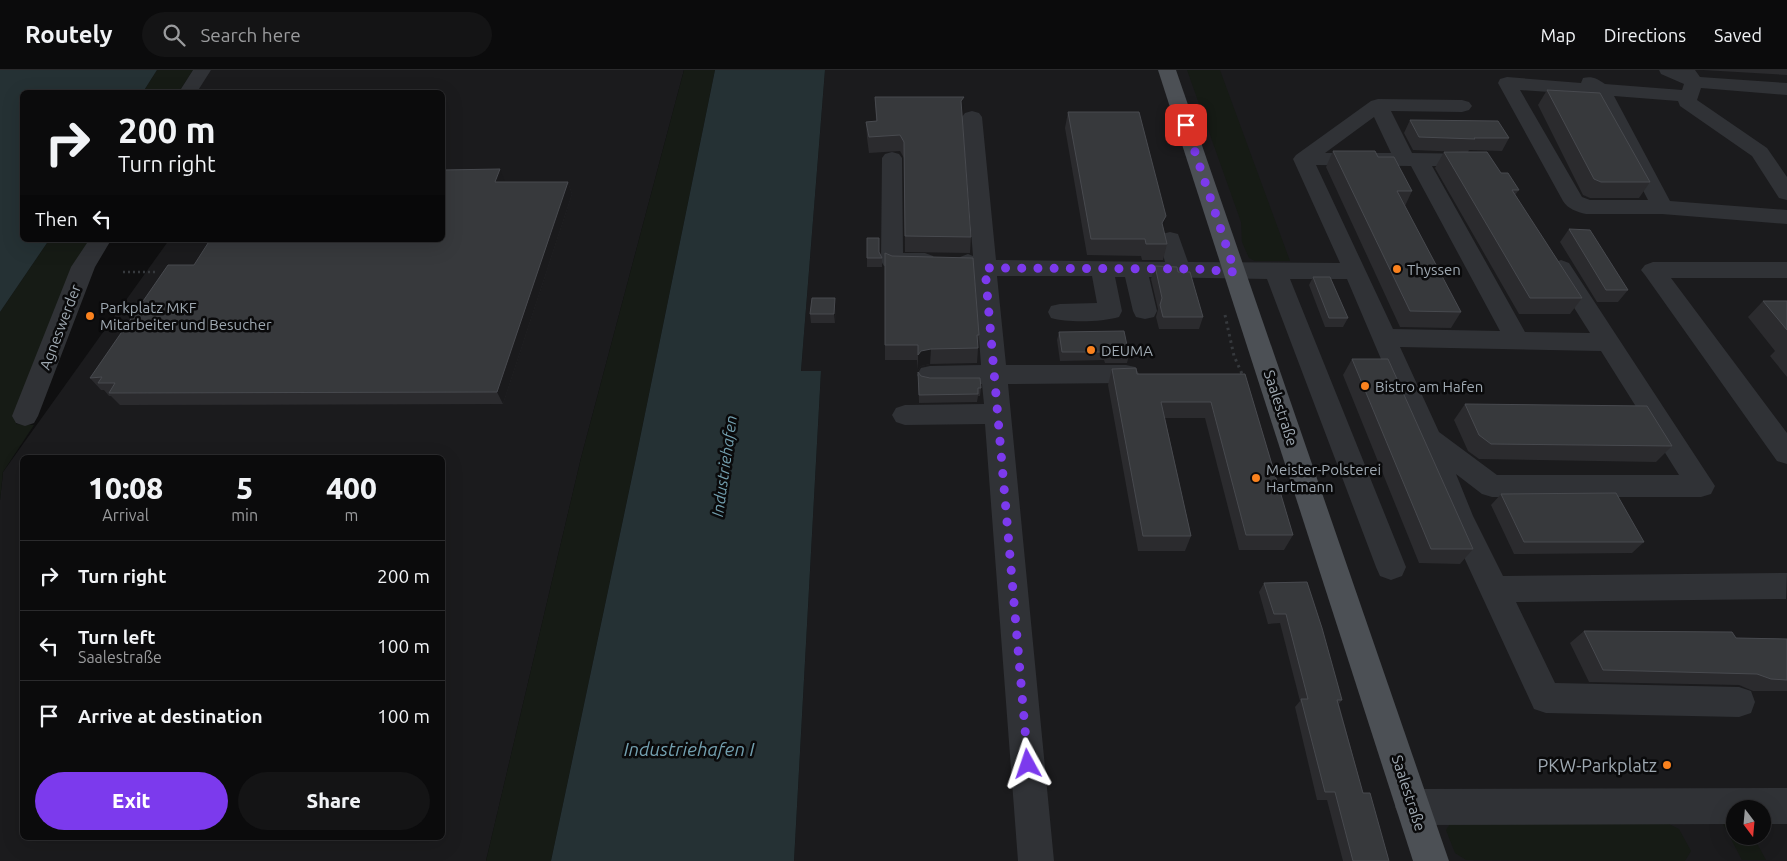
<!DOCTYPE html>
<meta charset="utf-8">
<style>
:root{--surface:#0b0b0c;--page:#141415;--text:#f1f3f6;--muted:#9a9b9d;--line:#2b2b2d;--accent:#7c3aed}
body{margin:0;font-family:Ubuntu,sans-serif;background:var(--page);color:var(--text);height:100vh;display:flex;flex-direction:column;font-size:19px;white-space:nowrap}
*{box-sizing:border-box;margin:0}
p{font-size:16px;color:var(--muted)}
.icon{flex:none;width:28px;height:28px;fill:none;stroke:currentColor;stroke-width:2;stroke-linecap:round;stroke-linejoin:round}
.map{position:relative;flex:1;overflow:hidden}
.drawer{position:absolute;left:20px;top:385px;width:425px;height:385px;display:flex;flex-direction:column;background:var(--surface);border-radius:8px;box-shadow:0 5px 20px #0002,0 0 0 1px var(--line)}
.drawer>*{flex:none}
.hud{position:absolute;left:20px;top:20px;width:425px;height:152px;border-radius:8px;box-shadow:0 5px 20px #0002,0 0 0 1px var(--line);background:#0b0b0c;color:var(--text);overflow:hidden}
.needle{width:32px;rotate:164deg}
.buttons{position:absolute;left:1726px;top:730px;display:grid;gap:10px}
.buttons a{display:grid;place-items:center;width:45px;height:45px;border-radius:50%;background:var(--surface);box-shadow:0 5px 20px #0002,0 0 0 1px var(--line);font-size:25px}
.pin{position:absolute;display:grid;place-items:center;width:42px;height:42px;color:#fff;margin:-21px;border-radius:10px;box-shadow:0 2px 8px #0006}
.me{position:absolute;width:55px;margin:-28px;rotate:355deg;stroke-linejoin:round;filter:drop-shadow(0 0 4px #0008)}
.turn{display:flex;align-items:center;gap:18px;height:105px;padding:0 15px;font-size:22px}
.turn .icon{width:65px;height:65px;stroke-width:2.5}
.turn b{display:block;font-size:35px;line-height:42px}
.then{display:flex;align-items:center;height:48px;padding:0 15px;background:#0003;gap:10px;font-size:19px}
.eta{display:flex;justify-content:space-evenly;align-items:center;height:85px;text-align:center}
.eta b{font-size:30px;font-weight:800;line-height:35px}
.action{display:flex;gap:10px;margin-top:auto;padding:10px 15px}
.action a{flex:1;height:58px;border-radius:30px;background:var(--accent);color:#fff;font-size:20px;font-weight:800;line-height:58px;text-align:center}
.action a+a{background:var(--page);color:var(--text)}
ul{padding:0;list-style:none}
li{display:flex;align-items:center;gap:15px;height:70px;padding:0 15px;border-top:1px solid var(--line)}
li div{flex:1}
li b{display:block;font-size:19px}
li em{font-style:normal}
header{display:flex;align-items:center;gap:30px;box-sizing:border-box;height:70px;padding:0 25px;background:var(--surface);border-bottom:1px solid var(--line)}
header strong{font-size:24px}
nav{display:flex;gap:28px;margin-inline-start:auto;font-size:18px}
.search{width:350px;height:45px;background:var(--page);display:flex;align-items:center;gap:12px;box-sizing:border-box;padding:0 18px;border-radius:28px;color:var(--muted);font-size:19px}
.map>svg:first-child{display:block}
</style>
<header>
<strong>Routely</strong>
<div class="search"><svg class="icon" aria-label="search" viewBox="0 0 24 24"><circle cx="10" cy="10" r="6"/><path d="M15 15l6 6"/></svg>Search here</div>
<nav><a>Map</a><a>Directions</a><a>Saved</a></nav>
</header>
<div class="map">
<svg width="1787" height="791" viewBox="0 0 1787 791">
<rect width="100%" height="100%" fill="#0f0f10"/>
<path fill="#1b1b1d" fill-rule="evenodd" d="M210 0H684L581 388 486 791H0V430L3 402 169 170H442V22H196ZM22 388H442V768H22Z
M825 0H1787V791H794L821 301H801ZM1735 739H1762V766H1735Z"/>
<path fill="#161b15" d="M157 0H193L179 22H143Z
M684 0H715L636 388 551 791H486L581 388Z
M1187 0H1220L1290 191H1255L1249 188 1242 172 1241 152Z
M49 170H91L33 295 16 354 34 355 3 402 0 430V242Z
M1661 750 1679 759 1691 781 1685 791 1466 790 1455 783 1446 760 1452 751Z
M1721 750H1735V766H1753L1766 790H1742Z"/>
<path fill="#253134" d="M0 0H157L143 22H22V170H49L0 242Z
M715 0H825L801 301H821L794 791H551L636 388Z"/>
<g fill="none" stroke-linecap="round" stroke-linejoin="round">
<path stroke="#36393d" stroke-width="2.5" stroke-dasharray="2 3" stroke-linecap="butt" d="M123 202H156"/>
<path stroke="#36393d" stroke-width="3" stroke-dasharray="2.5 4" stroke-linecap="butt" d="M1225 245 1234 286 1243 306"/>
<path fill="#303236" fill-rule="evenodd" d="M193 0H211L197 22H179Z
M1659 0H1695L1700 7 1787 13V25L1701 18 1697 30 1767 78 1787 107V130L1779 128 1752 86 1680 36 1678 31 1614 26 1670 131 1787 140V154L1662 144H1586C1577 142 1568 139 1563 131L1498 13 1500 9 1507 7 1581 13 1583 8C1593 6 1597 9 1605 14L1682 20 1684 14 1661 4ZM1520 20 1594 25 1648 130H1590L1582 127Z
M1378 29 1462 30 1469 32 1472 36 1469 40 1462 42 1391 41 1412 83 1478 84 1485 86 1488 90 1485 94 1478 96H1432L1525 262 1590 263 1549 198 1553 193 1561 190 1569 193 1715 416 1711 424 1701 427H1492L1482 424 1456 404 1473 446 1503 506 1787 503 1786 529 1516 532 1555 613 1739 617 1751 621 1755 632 1751 643 1739 647 1546 643 1534 639 1445 446 1415 369 1347 209H1290L1406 497 1402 506 1391 510 1380 506 1376 497 1267 209 1149 207 1157 241 1154 247 1145 249 1136 247 1133 241 1125 207H1115L1122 241 1119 247C1102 252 1068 253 1051 248L1048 242 1051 236 1060 234 1097 233 1092 206H997L1006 295H1126L1135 297 1139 304 1135 311 1126 313 1008 314 1054 791H1018L985 354 905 355 896 352 892 345 896 338 905 335 984 334 982 314H930L921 312 917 305 921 298 930 296 981 295 974 202 960 197 957 192 960 187 968 184 973 186 962 47 965 43 972 41 979 43 982 47 996 190 1165 192 1159 169 1162 164 1170 162 1178 164 1188 192 1340 193 1293 89 1296 85 1371 31ZM1374 47 1391 83H1325ZM1316 95 1411 96 1500 261 1393 259ZM1400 277 1601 281 1679 405H1497L1439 362Z
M892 82 899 84 902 88 903 183H925L933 186 936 191 933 196C918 200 899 200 884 196L881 191 882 88 885 84Z
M89 170H111L95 197 38 346 34 353 25 356 16 353 12 346 71 197Z
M1653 192H1787V208H1671L1787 363V394L1777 391 1645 205 1641 200 1645 195Z
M1787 718V754H1762V739H1735V754L1413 755 1401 749 1395 737 1401 725 1413 719Z"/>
<path fill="#4c5055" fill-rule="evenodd" d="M1158 0H1176L1449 791H1413Z"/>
</g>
<path fill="#2b2b2e" d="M1703 0H1787V5Z
M1547 20 1650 112 1639 128H1590L1583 125 1538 35Z
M875 27H964L962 44 971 167 970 183 905 182 904 88 900 81 869 83 867 68 866 52 876 51Z
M1068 42 1163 158 1167 174 1163 190H1142L1141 186 1087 185 1065 58Z
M1410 50 1509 68 1502 81 1469 80 1468 82 1501 103 1519 120 1515 125 1582 228 1570 244H1519L1435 98 1444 82H1462L1413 80 1404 63Z
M1333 81 1378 87 1412 121 1405 136 1461 242 1451 258 1400 257 1326 97Z
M505 112H568L572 124 503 334 120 335 111 326H109L104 320H101L90 308 194 195Z
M1569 159 1628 220 1618 232H1597L1560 172Z
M879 183 882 188V197H867V188Z
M885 183 979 265 977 293 930 294 921 296 918 300 917 290H885Z
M1155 196 1178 202 1203 247 1199 259H1159L1156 247 1158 239 1151 209Z
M1313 207 1348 248 1343 257H1325L1309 215Z
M1763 231H1787V307L1770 286 1775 281 1748 247Z
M836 237 835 253H811L810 244Z
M1059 262 1129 285 1127 293H1105L1104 290 1060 291 1057 270Z
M1352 289 1473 479 1460 494 1419 493 1343 305Z
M1112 299 1137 304H1245L1293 465 1284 480H1239L1205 348H1165L1191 466 1185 481H1138L1108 315Z
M918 302 921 306 981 318 980 326H978L977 332 919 333Z
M1465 334 1672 376 1656 392 1479 389 1468 381 1454 350Z
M1501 424 1644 472 1632 483 1514 484 1491 435Z
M1307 512 1342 630 1339 634 1363 723 1389 791H1343L1327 730H1317L1295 637 1300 631 1280 553 1268 554 1259 522 1264 513Z
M1584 561 1736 568 1787 569V621H1753L1739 615 1589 612 1570 573Z"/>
<path fill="#1a1a1c" d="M964 27 963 43 960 47 961 31Z
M500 99 505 112H495Z
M568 112 572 124 503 334 497 322Z
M1166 146 1162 162V153Z
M835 228 836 237 835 253 834 244Z
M931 279 930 294 921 296 918 300V285L921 281Z"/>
<path fill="#37393c" stroke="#484a4f" d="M1547 20 1600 23 1650 112H1601L1594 109Z
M875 27H964L961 31 971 167 905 166 904 72 900 65 869 67 866 52 877 51Z
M1068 42H1139L1166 146 1162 153 1167 174H1146L1145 169H1091Z
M1410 50 1498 51 1509 68H1474L1475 69 1419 67Z
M1333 81H1375L1378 87H1394L1412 121H1397L1461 242 1410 241Z
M1444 82H1487L1501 103H1508L1519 120H1512L1582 228H1530Z
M500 99 495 112H568L497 322 109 323 115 313H98L102 307 90 308 168 195H194L210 170H442V100Z
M1569 159 1590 160 1628 220H1606Z
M867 168H879V182L882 188H867Z
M885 183 892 186 973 188 979 265H977L978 278 931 279 921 281 918 285V275H885Z
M1155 196 1177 197 1178 202H1190L1203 247H1163L1160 235 1162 228Z
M1313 207H1330L1348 248H1329Z
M812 228H835L834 244H810Z
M1763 231H1787V260Z
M1124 261 1129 285H1107L1106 282H1062L1059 262Z
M1352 289H1388L1473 479H1431Z
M1136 298 1137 304H1245L1293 465H1246L1211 332H1161L1191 466H1143L1112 299Z
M918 302 921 306 930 308H980L981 318H978V324L919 325Z
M1465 334 1647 336 1672 376 1491 374 1479 365Z
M1616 423 1644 472H1524L1501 424Z
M1307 512 1322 558 1342 630H1337L1363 723H1370L1389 791H1353L1335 722H1325L1301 629H1308L1286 544H1274L1264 513Z
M1584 561 1732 562 1736 568 1787 569V610L1771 609 1757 604 1603 600Z"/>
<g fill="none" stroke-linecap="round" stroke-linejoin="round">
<path stroke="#7c3aed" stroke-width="9" stroke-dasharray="0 16.2" d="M1028 694 985 198 1198 199 1235 202 1186 55"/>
</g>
<g fill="#fa821e" stroke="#0a0a0b" stroke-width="2">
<circle cx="1397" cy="199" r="5"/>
<circle cx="90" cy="246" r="5"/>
<circle cx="1091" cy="280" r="5"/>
<circle cx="1365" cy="316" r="5"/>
<circle cx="1256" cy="408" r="5"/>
<circle cx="1667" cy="695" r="5"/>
</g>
<g text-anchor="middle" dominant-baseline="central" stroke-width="5" stroke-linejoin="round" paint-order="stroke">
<g font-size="15" fill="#9fa9b2" stroke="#0a0a0b" text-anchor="start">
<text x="1407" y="199">Thyssen</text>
<text x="100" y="237">Parkplatz MKF<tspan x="100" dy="17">Mitarbeiter und Besucher</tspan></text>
<text x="1101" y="280">DEUMA</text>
<text x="1375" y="316">Bistro am Hafen</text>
<text x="1266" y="399">Meister-Polsterei<tspan x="1266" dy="17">Hartmann</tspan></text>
</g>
<g font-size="15" fill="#9fa9b2" stroke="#0a0a0b">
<text transform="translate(60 257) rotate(-69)">Agneswerder</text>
<text transform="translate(1281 338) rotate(72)">Saalestraße</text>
<text transform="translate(1409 723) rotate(72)">Saalestraße</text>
</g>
<g font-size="16" font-style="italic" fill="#73a0b0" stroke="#0a0a0b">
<text transform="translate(724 396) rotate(-82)">Industriehafen</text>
</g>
<g font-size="18" fill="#9fa9b2" stroke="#0a0a0b" text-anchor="end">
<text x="1657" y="695">PKW-Parkplatz</text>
</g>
<g font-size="19" font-style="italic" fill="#73a0b0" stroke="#0a0a0b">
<text x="689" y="679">Industriehafen I</text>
</g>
</g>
</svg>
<div class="buttons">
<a><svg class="needle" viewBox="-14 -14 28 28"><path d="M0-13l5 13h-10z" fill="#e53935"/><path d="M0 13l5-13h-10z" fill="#9a9b9d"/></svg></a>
</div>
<div class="pin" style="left:1186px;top:55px;background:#d93025"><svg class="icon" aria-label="arrive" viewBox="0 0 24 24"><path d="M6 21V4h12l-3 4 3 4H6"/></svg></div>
<svg class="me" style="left:1028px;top:694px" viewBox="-20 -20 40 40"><path d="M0-17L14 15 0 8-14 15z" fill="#7c3aed" stroke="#fff" stroke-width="4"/></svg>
<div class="hud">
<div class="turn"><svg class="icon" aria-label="right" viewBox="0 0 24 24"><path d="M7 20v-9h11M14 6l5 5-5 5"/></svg><div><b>200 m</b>Turn right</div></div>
<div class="then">Then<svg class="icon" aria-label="left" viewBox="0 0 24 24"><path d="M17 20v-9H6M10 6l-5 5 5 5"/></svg></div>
</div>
<section class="drawer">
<div class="eta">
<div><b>10:08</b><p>Arrival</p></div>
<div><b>5</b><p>min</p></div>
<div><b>400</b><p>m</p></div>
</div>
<ul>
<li><svg class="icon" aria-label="right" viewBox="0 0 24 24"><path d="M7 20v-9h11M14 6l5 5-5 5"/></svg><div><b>Turn right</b></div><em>200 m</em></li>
<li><svg class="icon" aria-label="left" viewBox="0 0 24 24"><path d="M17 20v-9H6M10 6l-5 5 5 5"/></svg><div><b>Turn left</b><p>Saalestraße</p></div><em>100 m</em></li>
<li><svg class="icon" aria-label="arrive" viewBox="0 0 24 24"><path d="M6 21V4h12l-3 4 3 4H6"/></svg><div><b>Arrive at destination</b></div><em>100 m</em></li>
</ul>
<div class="action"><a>Exit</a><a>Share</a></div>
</section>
</div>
